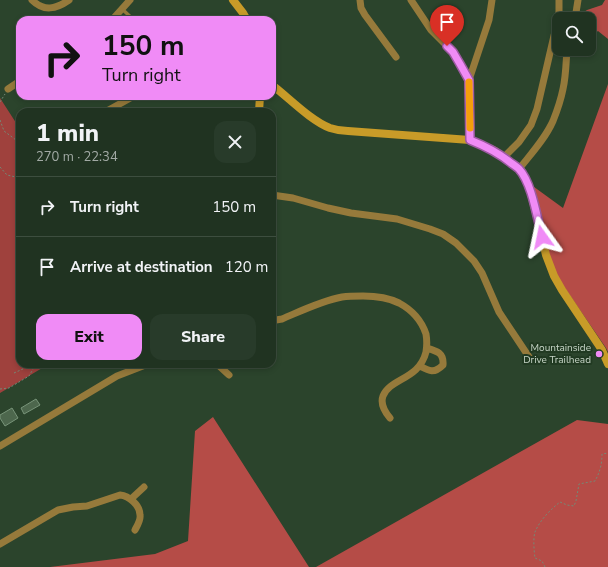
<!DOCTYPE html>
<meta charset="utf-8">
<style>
:root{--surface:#203321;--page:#283b2a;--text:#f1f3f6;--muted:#a2aaa5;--line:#3d4e3f;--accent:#f08bf6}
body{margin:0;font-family:"Nunito Sans",sans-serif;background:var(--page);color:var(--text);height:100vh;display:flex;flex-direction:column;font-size:15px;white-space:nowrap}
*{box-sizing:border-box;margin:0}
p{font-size:13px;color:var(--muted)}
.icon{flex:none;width:22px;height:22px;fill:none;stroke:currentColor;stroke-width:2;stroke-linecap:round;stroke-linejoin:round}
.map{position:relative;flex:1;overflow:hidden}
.side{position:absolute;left:16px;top:108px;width:260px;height:260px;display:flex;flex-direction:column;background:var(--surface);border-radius:12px;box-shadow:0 2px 6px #0003,0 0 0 1px var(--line)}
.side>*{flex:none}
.hud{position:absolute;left:16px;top:16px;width:260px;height:84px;border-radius:12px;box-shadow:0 2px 6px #0003,0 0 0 1px var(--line);background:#f08bf6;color:#111;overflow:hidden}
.buttons{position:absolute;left:552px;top:12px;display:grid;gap:8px}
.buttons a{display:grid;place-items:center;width:44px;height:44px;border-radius:8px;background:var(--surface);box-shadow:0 2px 6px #0003,0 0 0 1px var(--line);font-size:20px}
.pin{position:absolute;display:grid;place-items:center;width:34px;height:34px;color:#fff;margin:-41px -17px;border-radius:50% 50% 50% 0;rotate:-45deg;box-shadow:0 0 4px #0007}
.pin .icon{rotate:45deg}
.me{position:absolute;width:44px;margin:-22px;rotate:348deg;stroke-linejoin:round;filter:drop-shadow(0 0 3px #0008)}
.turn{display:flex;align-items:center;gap:14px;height:84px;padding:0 20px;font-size:18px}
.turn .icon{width:52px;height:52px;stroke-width:2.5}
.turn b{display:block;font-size:28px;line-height:34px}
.round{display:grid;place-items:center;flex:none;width:42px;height:42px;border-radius:12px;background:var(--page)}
.summary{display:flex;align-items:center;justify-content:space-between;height:68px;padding:0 20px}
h1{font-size:24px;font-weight:800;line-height:30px}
.button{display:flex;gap:8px;margin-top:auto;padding:8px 20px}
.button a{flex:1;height:46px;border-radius:12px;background:var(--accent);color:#111;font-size:16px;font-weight:800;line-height:46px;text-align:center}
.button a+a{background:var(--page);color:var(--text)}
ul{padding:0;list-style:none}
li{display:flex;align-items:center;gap:12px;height:60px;padding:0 20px;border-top:1px solid var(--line)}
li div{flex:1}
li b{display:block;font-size:15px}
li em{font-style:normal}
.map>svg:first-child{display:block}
</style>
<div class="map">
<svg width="608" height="567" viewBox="0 0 608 567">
<rect width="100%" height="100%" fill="#2b442c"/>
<path fill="#9f413d" d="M0 98 20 129V364H49L0 393Z"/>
<path fill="#b54c47" d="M605 0H608V39L598 31 589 37V19H574L587 10 602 5Z
M608 84V352L606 348 556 275 533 213 530 184 563 208Z
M213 417 309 567H50L155 554 188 541 195 431Z
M577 420 608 424V567H316Z"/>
<path fill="#4d674d" stroke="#789479" d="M36 399 40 405 24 414 21 408Z
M12 408 18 418 5 426 0 418V415Z"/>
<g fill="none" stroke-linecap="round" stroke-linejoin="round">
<path stroke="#758976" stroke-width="1" stroke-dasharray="2 2" stroke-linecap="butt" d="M0 102 5 94
M0 120 4 131 20 143
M0 167 7 175 20 178
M14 373 34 364
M0 389 9 388 29 376 36 364
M545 567 542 561 535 558C534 551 533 538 535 532 540 520 550 510 560 502L567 505 574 506 576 501 579 484 595 481C600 472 602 464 602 454L608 453"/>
<path stroke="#967a3b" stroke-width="3.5" d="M122 9 134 20"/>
<path stroke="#967a3b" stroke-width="7" d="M32 0C44 12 56 9 69 0
M360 0 361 8 365 15 396 57
M411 0 431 30 453 52 460 64 469 80 470 140
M575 19 578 0
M112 20 130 0
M469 80 489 20 492 0
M8 89 20 81
M105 112 134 96
M504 157 519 142 531 125 537 109 559 14V0
M519 169C531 154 545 139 553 121 557 111 561 99 563 89 566 76 566 62 567 49
M272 195 293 198 328 208 351 213 397 219 430 229 443 234 456 243 474 261 482 273 499 312 529 357
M272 318 276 320 282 319C301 311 321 301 342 297 349 296 356 296 363 296 376 296 387 297 399 303 412 310 421 319 426 334 427 340 427 346 426 352 419 380 390 378 383 396 380 404 385 412 390 418
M217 364 229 375
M420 366C429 371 434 374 443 365 444 353 437 351 427 348
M0 446 117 376 148 364
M131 499 144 487
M0 544 58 510 73 507 87 506 120 495C129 496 140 505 140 515 141 520 137 526 135 530"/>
<path stroke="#c89b28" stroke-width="8" d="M233 0 243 13 247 20
M272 85C288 97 311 121 330 128 336 130 342 131 348 131L470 140 495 151 519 169 524 177 529 186 536 213 546 255 554 276 562 290 602 350 608 364
M259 112 260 96"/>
</g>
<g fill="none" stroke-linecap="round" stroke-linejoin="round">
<g stroke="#9c5aa0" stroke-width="10">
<path id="route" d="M447 46 453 52 460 64 469 80 470 140C485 146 499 153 511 163 514 165 517 167 519 169 532 183 537 218 542 237"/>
</g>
<use href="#route" stroke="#f08bf6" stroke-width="7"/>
<path stroke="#f59e0b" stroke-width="7" d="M469 82 470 128"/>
</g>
<circle fill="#f08bf6" stroke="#213a22" stroke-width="1.5" cx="599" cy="354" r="4"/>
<g text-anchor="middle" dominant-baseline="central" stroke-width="4" stroke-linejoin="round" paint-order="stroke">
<g font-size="10" fill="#c8d6c8" stroke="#213a22" text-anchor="end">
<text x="591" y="348">Mountainside<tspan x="591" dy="12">Drive Trailhead</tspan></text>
</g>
</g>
</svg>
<div class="buttons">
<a><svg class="icon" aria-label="search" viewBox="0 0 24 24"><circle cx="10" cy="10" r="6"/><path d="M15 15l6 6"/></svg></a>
</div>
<div class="pin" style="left:447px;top:46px;background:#d93025"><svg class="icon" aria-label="arrive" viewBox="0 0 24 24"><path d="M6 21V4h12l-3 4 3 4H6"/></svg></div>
<svg class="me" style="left:542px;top:237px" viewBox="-20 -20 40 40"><path d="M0-17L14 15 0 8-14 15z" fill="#f08bf6" stroke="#fff" stroke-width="4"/></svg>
<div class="hud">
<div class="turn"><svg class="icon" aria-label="right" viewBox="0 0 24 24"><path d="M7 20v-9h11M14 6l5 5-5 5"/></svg><div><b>150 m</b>Turn right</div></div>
</div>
<section class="side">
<div class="summary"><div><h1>1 min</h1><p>270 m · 22:34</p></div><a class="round"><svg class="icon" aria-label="close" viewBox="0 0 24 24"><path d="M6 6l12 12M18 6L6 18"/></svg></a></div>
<ul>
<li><svg class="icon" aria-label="right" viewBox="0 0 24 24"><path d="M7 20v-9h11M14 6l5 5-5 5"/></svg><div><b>Turn right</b></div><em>150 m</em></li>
<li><svg class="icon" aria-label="arrive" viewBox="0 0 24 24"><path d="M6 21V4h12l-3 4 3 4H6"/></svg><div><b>Arrive at destination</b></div><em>120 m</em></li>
</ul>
<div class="button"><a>Exit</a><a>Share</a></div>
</section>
</div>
